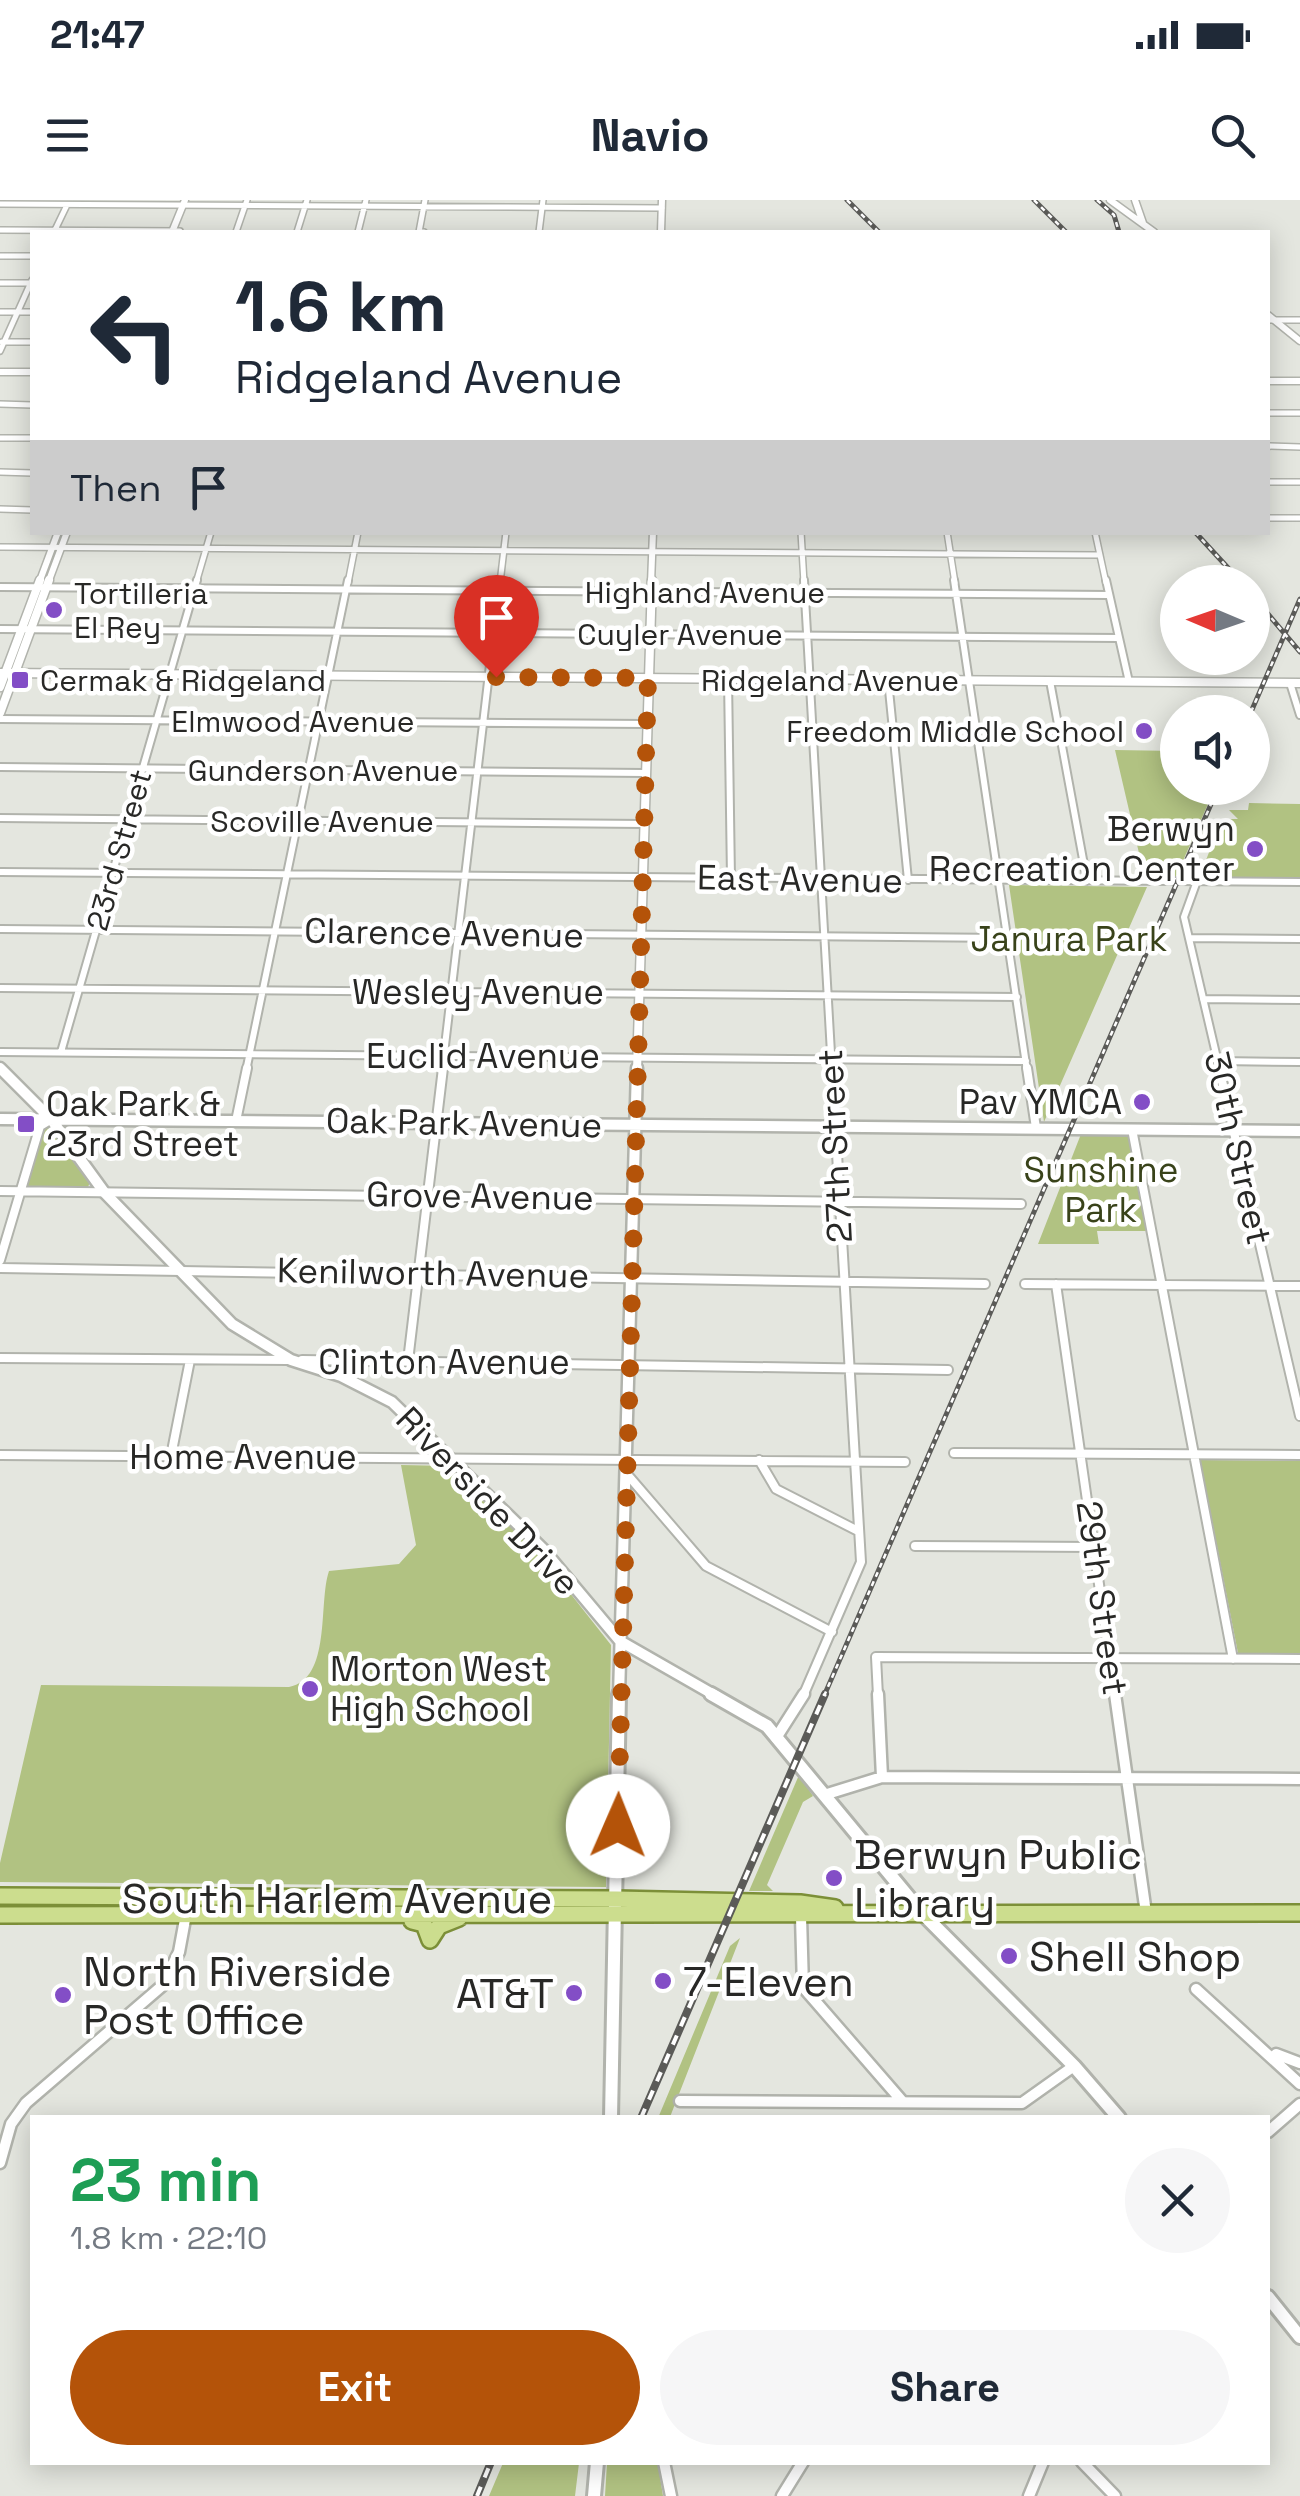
<!DOCTYPE html>
<meta charset="utf-8">
<style>
:root{--surface:#fff;--page:#f6f6f7;--text:#1f2937;--muted:#747a83;--accent:#b45309}
body{margin:0;font-family:"Space Grotesk",sans-serif;background:var(--page);color:var(--text);height:100vh;display:flex;flex-direction:column;font-size:38px;white-space:nowrap}
*{box-sizing:border-box;margin:0}
p{font-size:32px;color:var(--muted)}
.icon{flex:none;width:55px;height:55px;fill:none;stroke:currentColor;stroke-width:2;stroke-linecap:round;stroke-linejoin:round}
.map{position:relative;flex:1;overflow:hidden}
.side{position:absolute;left:30px;top:1915px;width:1240px;height:350px;display:flex;flex-direction:column;background:var(--surface);border-radius:0px;box-shadow:0 5px 25px #0003}
.side>*{flex:none}
.hud{position:absolute;left:30px;top:30px;width:1240px;height:305px;border-radius:0px;box-shadow:0 5px 25px #0003;background:#fff;color:var(--text);overflow:hidden}
.needle{width:65px;rotate:272deg}
.fabs{position:absolute;left:1160px;top:365px;display:grid;gap:20px}
.fabs a{display:grid;place-items:center;width:110px;height:110px;border-radius:50%;background:var(--surface);box-shadow:0 5px 25px #0003;font-size:50px}
.pin{position:absolute;display:grid;place-items:center;width:85px;height:85px;color:#fff;margin:-102px -42px;border-radius:50% 50% 50% 0;rotate:-45deg;box-shadow:0 0 10px #0007}
.pin .icon{rotate:45deg}
.me{position:absolute;width:110px;margin:-55px;rotate:1deg;stroke-linejoin:round;filter:drop-shadow(0 0 8px #0008)}
.turn{display:flex;align-items:center;gap:35px;height:210px;padding:0 40px;font-size:45px}
.turn .icon{width:130px;height:130px;stroke-width:2.5}
.turn b{display:block;font-size:70px;line-height:85px}
.then{display:flex;align-items:center;height:95px;padding:0 40px;background:#0003;gap:20px;font-size:38px}
.round{display:grid;place-items:center;flex:none;width:105px;height:105px;border-radius:52px;background:var(--page)}
.summary{display:flex;align-items:center;justify-content:space-between;height:170px;padding:0 40px}
h1{font-size:60px;font-weight:600;line-height:75px;color:#1e9e55}
.cta{display:flex;gap:20px;margin-top:auto;padding:20px 40px}
.cta a{flex:1;height:115px;border-radius:60px;background:var(--accent);color:#fff;font-size:40px;font-weight:600;line-height:115px;text-align:center}
.cta a+a{background:var(--page);color:var(--text)}
.status{display:flex;justify-content:space-between;align-items:center;height:70px;padding:0 50px;background:var(--surface);direction:ltr}
.status svg{height:28px;fill:currentColor}
header{display:flex;justify-content:space-between;align-items:center;height:130px;padding:0 40px;background:var(--surface);font-size:45px;font-weight:600}
.map>svg:first-child{display:block}
</style>
<div class="status"><b>21:47</b><svg viewBox="0 0 49 12"><path d="M0 12V9h3v3zM5 12V6h3v6zM10 12V3h3v9zM15 12V0h3v12zM26 1h20v11H26zM47 4h2v5h-2z"/></svg></div>
<header><svg class="icon" aria-label="menu" viewBox="0 0 24 24"><path d="M4 6h16M4 12h16M4 18h16"/></svg>Navio<svg class="icon" aria-label="search" viewBox="0 0 24 24"><circle cx="10" cy="10" r="6"/><path d="M15 15l6 6"/></svg></header>
<div class="map">
<svg width="1300" height="2296" viewBox="0 0 1300 2296">
<rect width="100%" height="100%" fill="#e4e6df"/>
<path fill="#b1c282" d="M1115 550 1177 551 1178 588H1215L1175 679H1145Z
M1249 603 1300 604V678H1199L1222 619H1238L1229 610H1248Z
M1009 685 1147 687 1044 922Z
M49 925 90 982 88 987 26 986 42 930Z
M1081 934H1128L1146 1031H1097L1099 1044H1038Z
M1200 1260 1300 1261V1454L1238 1453Z
M401 1265 450 1266 536 1350 611 1445 606 1687 0 1682V1663L41 1485 289 1487C332 1479 318 1403 329 1371L399 1364 416 1345Z
M799 1575 813 1596 803 1602 767 1685 773 1691H749Z
M740 1738 670 1917 658 1918 730 1746Z
M503 2263H579L575 2296H489Z
M607 2263H658L663 2296H605Z"/>
<g fill="none" stroke-linecap="round" stroke-linejoin="round">
<g stroke="#b1b3ac" stroke-width="8">
<path id="street-far3" d="M0 4 662 8
M0 30 180 31
M54 32 67 5
M236 32 247 0
M297 32 307 0
M358 32 366 0
M424 32H419L425 0
M539 32 543 0
M0 56H32
M0 83H32
M0 112H32
M1268 120H1300
M2 142H32
M0 151 32 80
M0 204 32 205
M1268 213H1300
M0 238H32
M1268 246 1300 247
M0 272 32 273
M1268 282H1300
M0 309 32 310
M1268 318H1300
M801 332 804 383
M947 332 955 383
M1095 332 1106 383
M0 347 1100 355
M196 383 211 332
M348 383 358 332
M500 383 506 332"/>
</g>
<g stroke="#b1b3ac" stroke-width="10">
<path id="street-far2" d="M804 380 832 871
M954 380 1027 871
M1106 380 1129 482
M0 387 1109 395
M0 429 1119 438
M728 479 731 678
M888 480 908 680
M1050 481 1087 681
M1290 483 1300 515
M0 519 647 524
M0 567 645 573
M0 618 644 624
M0 672 1300 682
M1197 681 1184 717 1220 871
M0 729 1008 738
M1189 738 1300 739
M0 788 1017 797
M1203 799 1300 800
M0 852 1026 861
M61 852 197 380
M1218 861 1300 862
M246 871 348 380
M442 871 500 380"/>
</g>
<g stroke="#b1b3ac" stroke-width="12">
<path id="street-far1" d="M1027 868 1036 928
M1219 868 1300 1216
M236 921 247 868
M1132 929 1233 1459
M0 991 1021 1004
M0 1060 40 926 50 920
M0 1068 985 1084
M1025 1084 1300 1086
M1056 1084 1115 1496
M0 1158 288 1160
M302 1160 948 1170
M408 1161 443 868
M954 1253 1300 1255
M0 1255 905 1262
M171 1256 190 1160
M759 1260 776 1289 858 1331
M626 1273 706 1366 832 1432
M915 1346 1095 1347
M803 1496 861 1362 832 868
M878 1496 876 1457 1300 1459"/>
</g>
<g stroke="#b1b3ac" stroke-width="15">
<path id="street" d="M878 1494 882 1577
M1115 1494 1146 1713
M776 1538 804 1494
M824 1595 882 1577 1300 1579
M801 1717 803 1787 902 1901
M1196 1789 1300 1884
M1276 1854 1300 1863
M680 1901 1022 1903 1074 1866
M1268 1932 1300 1904
M0 1963 11 1924 26 1903 163 1785 179 1752 189 1698
M664 2262 671 2296
M1082 2262 1115 2296
M782 2296 803 2262
M1029 2296 1043 2262"/>
</g>
<g stroke="#b1b3ac" stroke-width="9">
<path id="secondary-far3" d="M1110 0 1154 32
M1135 0 1143 23
M172 32 185 0
M661 32 662 0
M1268 115 1300 141
M0 172H32
M1268 181H1300
M39 383 58 332
M48 383 67 332
M651 383 653 332"/>
</g>
<g stroke="#b1b3ac" stroke-width="11">
<path id="secondary-far2" d="M0 473 1300 483
M0 487 40 380
M0 513 49 380
M0 868 3 871
M637 871 652 380"/>
</g>
<g stroke="#b1b3ac" stroke-width="15">
<path id="secondary-far1" d="M0 868 51 919 104 992 232 1124 291 1160 341 1176 392 1202 542 1348 620 1441 716 1496
M0 919 1300 931
M619 1496 637 868"/>
</g>
<g stroke="#b1b3ac" stroke-width="18">
<path id="secondary" d="M711 1494 767 1526 921 1712 1074 1866 1119 1918
M611 1918 619 1494
M1268 2097 1300 2137
M594 2296 597 2262"/>
</g>
<g stroke="#7c8f38" stroke-width="20">
<path id="primary" d="M0 1696 617 1699 800 1703 835 1708
M0 1715 1300 1713
M412 1721 424 1724 430 1740
M430 1740 439 1726 459 1718"/>
</g>
<use href="#street-far3" stroke="#fff" stroke-width="5"/>
<use href="#street-far2" stroke="#fff" stroke-width="6"/>
<use href="#street-far1" stroke="#fff" stroke-width="8"/>
<use href="#street" stroke="#fff" stroke-width="10"/>
<use href="#secondary-far3" stroke="#fff" stroke-width="6"/>
<use href="#secondary-far2" stroke="#fff" stroke-width="8"/>
<use href="#secondary-far1" stroke="#fff" stroke-width="10"/>
<use href="#secondary" stroke="#fff" stroke-width="12"/>
<use href="#primary" stroke="#ccdd8e" stroke-width="15"/>
<g stroke="#5b5b58" stroke-width="5">
<path id="rail-far1" d="M847 0 879 32
M1034 0 1066 32
M1097 0 1114 15 1119 32
M1195 332 1241 382
M1252 395 1300 452
M1251 512 1300 399
M824 1496 1218 588"/>
</g>
<g stroke="#5b5b58" stroke-width="8">
<path id="rail" d="M641 1918 825 1494
M477 2296 491 2262"/>
</g>
<use href="#rail-far1" stroke="#fff" stroke-width="2.5" stroke-dasharray="5" stroke-linecap="butt"/>
<use href="#rail" stroke="#fff" stroke-width="4" stroke-dasharray="10" stroke-linecap="butt"/>
</g>
<g fill="none" stroke-linecap="round" stroke-linejoin="round">
<path stroke="#b45309" stroke-width="18" stroke-dasharray="0 32.4" d="M496 477 648 478 618 1626"/>
</g>
<g fill="#834ec6" stroke="#fff" stroke-width="4">
<circle cx="54" cy="410" r="10"/>
<rect x="10" y="470" width="20" height="20" rx="5"/>
<circle cx="1144" cy="531" r="10"/>
<circle cx="1255" cy="649" r="10"/>
<circle cx="1142" cy="902" r="10"/>
<rect x="16" y="914" width="20" height="20" rx="5"/>
<circle cx="310" cy="1489" r="10"/>
<circle cx="834" cy="1678" r="10"/>
<circle cx="1009" cy="1756" r="10"/>
<circle cx="663" cy="1781" r="10"/>
<circle cx="574" cy="1793" r="10"/>
<circle cx="63" cy="1795" r="10"/>
</g>
<g text-anchor="middle" dominant-baseline="central" stroke-width="9" stroke-linejoin="round" paint-order="stroke">
<g font-size="30" fill="#282826" stroke="#fff">
<text x="705" y="392">Highland Avenue</text>
<text x="680" y="434">Cuyler Avenue</text>
<text x="830" y="480">Ridgeland Avenue</text>
<text x="293" y="521">Elmwood Avenue</text>
<text x="323" y="570">Gunderson Avenue</text>
<text x="322" y="621">Scoville Avenue</text>
<text transform="translate(119 650) rotate(-74)">23rd Street</text>
</g>
<g font-size="30" fill="#282826" stroke="#fff" text-anchor="start">
<text x="74" y="393">Tortilleria<tspan x="74" dy="34">El Rey</tspan></text>
<text x="40" y="480">Cermak &amp; Ridgeland</text>
<text x="1124" y="531" text-anchor="end">Freedom Middle School</text>
</g>
<g font-size="35" fill="#282826" stroke="#fff" text-anchor="end">
<text x="1235" y="629">Berwyn<tspan x="1235" dy="40">Recreation Center</tspan></text>
<text x="1122" y="902">Pav YMCA</text>
<text x="46" y="904" text-anchor="start">Oak Park &amp;<tspan x="46" dy="40">23rd Street</tspan></text>
<text x="330" y="1469" text-anchor="start">Morton West<tspan x="330" dy="40">High School</tspan></text>
</g>
<g font-size="35" fill="#282826" stroke="#fff">
<text transform="translate(800 679) rotate(1)">East Avenue</text>
<text transform="translate(444 733) rotate(1)">Clarence Avenue</text>
<text x="478" y="792">Wesley Avenue</text>
<text x="483" y="856">Euclid Avenue</text>
<text transform="translate(464 923) rotate(1)">Oak Park Avenue</text>
<text transform="translate(835 946) rotate(-93)">27th Street</text>
<text transform="translate(1238 948) rotate(77)">30th Street</text>
<text transform="translate(480 996) rotate(1)">Grove Avenue</text>
<text transform="translate(433 1073) rotate(1)">Kenilworth Avenue</text>
<text x="444" y="1162">Clinton Avenue</text>
<text x="243" y="1257">Home Avenue</text>
<text transform="translate(488 1301) rotate(46)">Riverside Drive</text>
<text transform="translate(1102 1398) rotate(82)">29th Street</text>
</g>
<g font-size="35" fill="#39431a" stroke="#fff">
<text x="1069" y="739">Janura Park</text>
<text x="1101" y="970">Sunshine<tspan x="1101" dy="40">Park</tspan></text>
</g>
<g font-size="42" fill="#282826" stroke="#fff" text-anchor="start">
<text x="854" y="1654">Berwyn Public<tspan x="854" dy="48">Library</tspan></text>
<text x="1029" y="1756">Shell Shop</text>
<text x="83" y="1771">North Riverside<tspan x="83" dy="48">Post Office</tspan></text>
<text x="683" y="1781">7-Eleven</text>
<text x="554" y="1793" text-anchor="end">AT&amp;T</text>
</g>
<g font-size="42" fill="#282826" stroke="#fff">
<text x="337" y="1698">South Harlem Avenue</text>
</g>
</g>
</svg>
<div class="fabs">
<a><svg class="needle" viewBox="-14 -14 28 28"><path d="M0-13l5 13h-10z" fill="#e53935"/><path d="M0 13l5-13h-10z" fill="#747a83"/></svg></a>
<a><svg class="icon" aria-label="sound" viewBox="0 0 24 24"><path d="M4 9h4l5-4v14l-5-4H4zM17 9q2 3 0 6"/></svg></a>
</div>
<div class="pin" style="left:496px;top:477px;background:#d93025"><svg class="icon" aria-label="arrive" viewBox="0 0 24 24"><path d="M6 21V4h12l-3 4 3 4H6"/></svg></div>
<svg class="me" style="left:618px;top:1626px" viewBox="-20 -20 40 40"><circle r="19" fill="#fff"/><path d="M0-13L10 11 0 6-10 11z" fill="#b45309"/></svg>
<div class="hud">
<div class="turn"><svg class="icon" aria-label="left" viewBox="0 0 24 24"><path d="M17 20v-9H6M10 6l-5 5 5 5"/></svg><div><b>1.6 km</b>Ridgeland Avenue</div></div>
<div class="then">Then<svg class="icon" aria-label="arrive" viewBox="0 0 24 24"><path d="M6 21V4h12l-3 4 3 4H6"/></svg></div>
</div>
<section class="side">
<div class="summary"><div><h1>23 min</h1><p>1.8 km · 22:10</p></div><a class="round"><svg class="icon" aria-label="close" viewBox="0 0 24 24"><path d="M6 6l12 12M18 6L6 18"/></svg></a></div>
<div class="cta"><a>Exit</a><a>Share</a></div>
</section>
</div>
